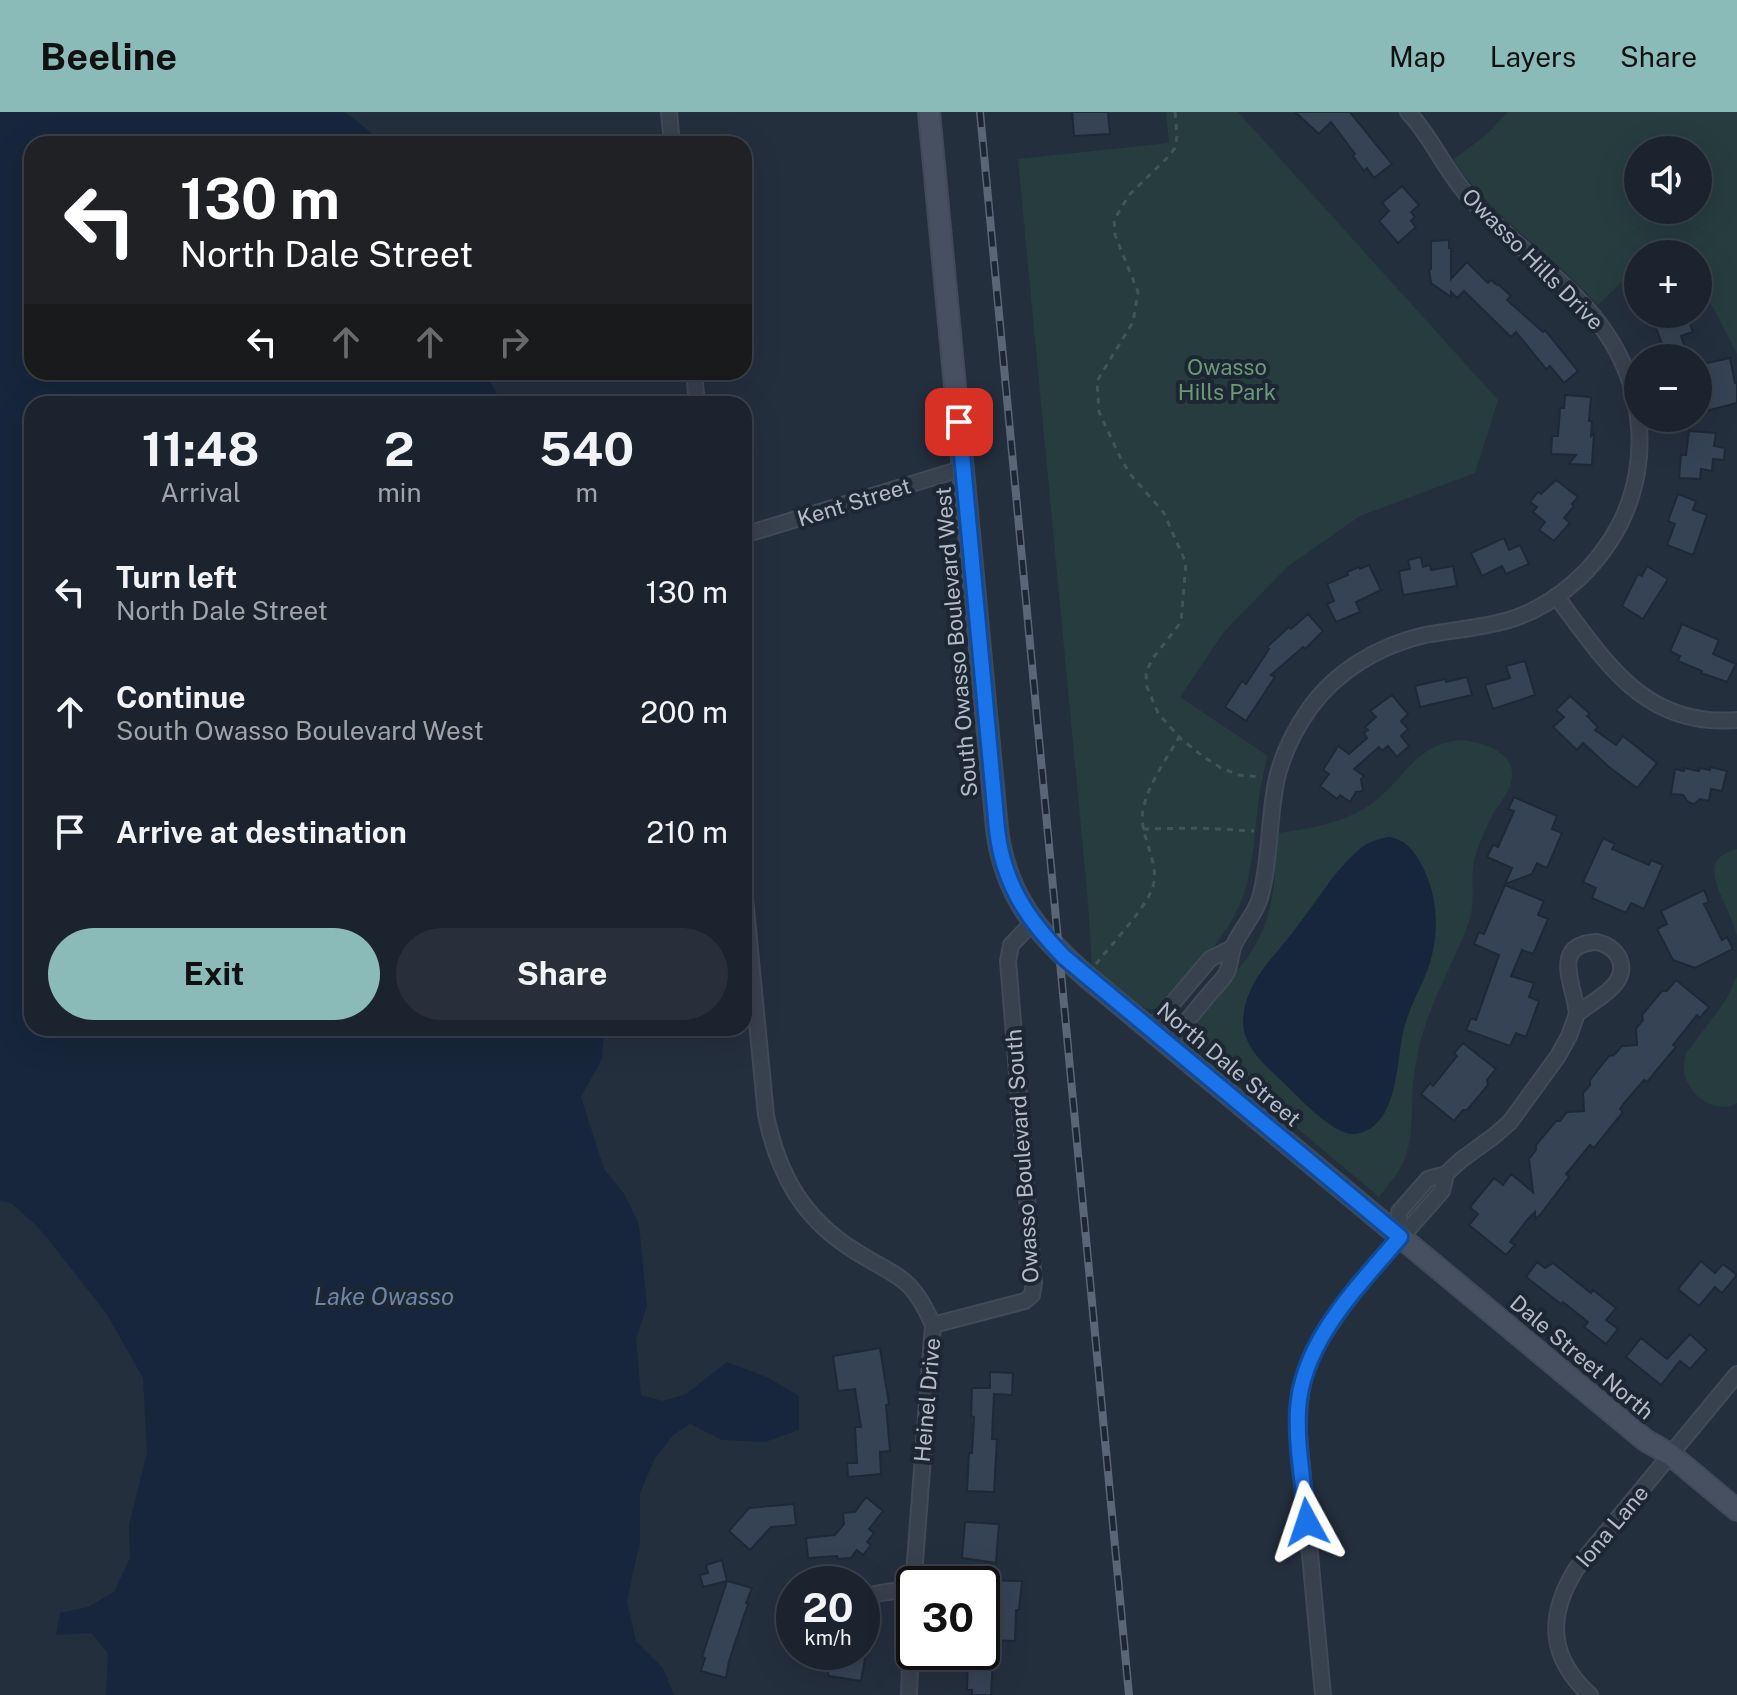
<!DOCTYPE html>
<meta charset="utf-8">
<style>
:root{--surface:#1b232e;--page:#282f3a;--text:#f1f3f6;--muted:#a0a4aa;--line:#39404a;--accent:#8bbbb9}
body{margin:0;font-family:"Public Sans",sans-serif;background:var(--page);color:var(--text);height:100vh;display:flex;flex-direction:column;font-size:30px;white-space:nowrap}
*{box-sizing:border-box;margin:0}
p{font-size:26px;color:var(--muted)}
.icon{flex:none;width:44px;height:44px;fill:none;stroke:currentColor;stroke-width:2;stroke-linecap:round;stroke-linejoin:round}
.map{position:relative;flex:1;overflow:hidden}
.sheet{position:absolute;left:24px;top:284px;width:728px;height:640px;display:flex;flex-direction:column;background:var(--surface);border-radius:24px;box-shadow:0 8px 32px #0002,0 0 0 2px var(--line)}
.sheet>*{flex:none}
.top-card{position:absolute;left:24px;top:24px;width:728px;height:244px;border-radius:24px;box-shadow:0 8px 32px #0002,0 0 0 2px var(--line);background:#202124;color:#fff;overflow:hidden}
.tools{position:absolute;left:1624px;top:24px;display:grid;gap:16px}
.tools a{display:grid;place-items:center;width:88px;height:88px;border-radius:50%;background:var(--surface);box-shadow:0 8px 32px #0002,0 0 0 2px var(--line);font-size:40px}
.speed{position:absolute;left:776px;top:1454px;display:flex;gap:16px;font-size:40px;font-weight:700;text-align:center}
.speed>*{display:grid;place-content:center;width:104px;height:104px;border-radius:50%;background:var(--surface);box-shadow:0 8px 32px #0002,0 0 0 2px var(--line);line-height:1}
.speed small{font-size:20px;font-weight:400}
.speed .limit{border:4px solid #111;border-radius:12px;background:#fff;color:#111}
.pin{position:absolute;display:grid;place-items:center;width:68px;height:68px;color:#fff;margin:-34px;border-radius:16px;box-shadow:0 4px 12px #0006}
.me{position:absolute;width:88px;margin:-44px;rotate:355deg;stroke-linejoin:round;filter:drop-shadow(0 0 6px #0008)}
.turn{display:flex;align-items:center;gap:28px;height:168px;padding:0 24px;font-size:36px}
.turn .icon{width:104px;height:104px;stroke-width:2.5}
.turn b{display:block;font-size:56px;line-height:68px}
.lanes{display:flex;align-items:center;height:76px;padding:0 24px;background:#0003;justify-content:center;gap:40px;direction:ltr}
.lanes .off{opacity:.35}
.eta{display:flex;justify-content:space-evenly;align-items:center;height:136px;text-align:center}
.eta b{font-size:48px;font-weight:700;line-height:56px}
.action{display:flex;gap:16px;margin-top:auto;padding:16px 24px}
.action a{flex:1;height:92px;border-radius:48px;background:var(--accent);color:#111;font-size:32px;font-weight:700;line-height:92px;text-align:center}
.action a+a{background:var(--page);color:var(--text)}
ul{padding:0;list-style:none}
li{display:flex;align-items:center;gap:24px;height:120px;padding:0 24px}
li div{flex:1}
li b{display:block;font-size:30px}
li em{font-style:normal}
header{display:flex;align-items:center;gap:48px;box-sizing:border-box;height:112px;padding:0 40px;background:var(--accent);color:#111}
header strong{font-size:38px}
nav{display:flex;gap:44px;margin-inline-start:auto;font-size:28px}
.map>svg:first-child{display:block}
</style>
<header>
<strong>Beeline</strong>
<nav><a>Map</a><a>Layers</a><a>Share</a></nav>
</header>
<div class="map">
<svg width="1737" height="1583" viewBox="0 0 1737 1583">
<rect width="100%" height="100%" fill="#242f3e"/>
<path fill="#263c3f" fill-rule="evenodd" d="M1166 0H1238L1498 288 1475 361 1360 404 1287 455 1223 521 1180 585 1268 644C1254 688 1258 735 1245 779 1231 822 1195 856 1166 890 1160 894 1156 898 1149 897 1135 895 1104 864 1092 854L1088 790 1018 47 1169 31Z
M1508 0H1737V242L1713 195 1698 179V142H1638V160L1623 169 1598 193C1552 142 1493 106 1453 48L1486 23ZM1638 38H1698V98H1638Z
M1459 628C1477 629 1510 637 1512 660 1514 676 1499 691 1492 704 1485 718 1478 734 1474 749 1470 769 1476 790 1469 810 1453 853 1430 889 1419 935 1417 946 1414 959 1413 971 1411 997 1414 1025 1404 1049 1398 1062 1388 1073 1379 1085L1195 930 1193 921 1188 919C1204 893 1228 871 1247 846 1276 806 1274 767 1278 721 1311 717 1347 710 1374 690 1405 666 1414 634 1459 628Z
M1737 737V824C1734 813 1730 803 1725 793 1715 769 1702 746 1737 737Z
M1737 864V991C1708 1007 1673 969 1687 940L1726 888Z"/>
<path fill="#17263c" d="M0 0H345L382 29 394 32H32V260H485L499 286 500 292H32V916H604L602 947 581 985 604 1057 625 1083 639 1113 647 1194 636 1227 641 1283 663 1289 686 1282 727 1250 767 1265 799 1284V1318L765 1330 722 1328 690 1312 674 1322 655 1346 640 1381V1429L627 1489 636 1529 663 1556 674 1583H106L108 1541 91 1521 56 1523 60 1501 88 1495 114 1480 130 1446 129 1413 147 1341 143 1266 106 1201 51 1131 35 1112 11 1091 0 1089Z
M1389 725C1404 727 1413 737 1420 750 1440 785 1440 826 1426 862 1419 879 1410 895 1405 913 1395 946 1401 1015 1355 1022 1336 1024 1304 991 1291 978 1273 960 1243 938 1243 910 1243 894 1250 877 1258 864 1268 849 1281 836 1292 821 1315 793 1333 759 1361 736 1370 729 1378 727 1389 725Z"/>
<path fill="#364354" stroke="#1f2835" stroke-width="2" d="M1072 0H1108L1110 22 1074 24Z
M1295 0H1350L1392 52 1374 66 1367 56 1364 59 1353 44 1355 42 1331 10 1319 22Z
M1402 74 1419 93 1411 100 1415 105 1411 109 1416 115 1398 131 1379 109 1389 99 1382 91Z
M1449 128V136H1451V167L1467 150 1488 171 1491 168 1497 173 1498 172 1511 184 1507 188 1543 220 1545 218 1578 259 1564 271 1550 254 1546 257 1516 220 1511 225 1464 179 1457 186 1451 180V185L1431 171 1429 158 1431 157V129Z
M1651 202H1695L1689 210 1693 220 1681 224 1685 236 1666 243Z
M1730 246 1735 271 1737 270V291L1698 301V280L1701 279 1698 263 1704 262 1702 252Z
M1565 283 1591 285 1589 309H1592L1591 324 1594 321 1592 353 1569 352 1576 343 1551 342 1552 324H1558L1560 296H1564Z
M1689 319 1716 321 1714 334 1725 336 1724 348 1713 347 1712 359 1701 357 1700 367 1679 366 1681 343H1686Z
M1556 368 1578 385 1572 392 1574 394 1564 406 1570 411 1554 429 1539 418 1545 410 1533 400 1537 395 1530 390 1538 380 1541 382Z
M1678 382 1696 389 1693 398 1707 403 1693 443 1667 433 1675 412 1668 409Z
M1504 426 1509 438 1520 433 1529 452 1506 462 1502 454 1482 464 1471 441Z
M1421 445 1423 455 1430 453 1431 458 1453 454 1457 474 1403 483 1399 459 1410 457 1408 448Z
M1369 453 1381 478 1356 490 1360 500 1336 510 1327 492 1334 489 1327 472 1348 463 1347 460 1359 455 1360 457Z
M1647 454 1668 467 1643 507 1622 494 1638 462 1642 464Z
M1308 502 1323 519 1305 537 1303 535 1271 563 1275 565 1246 609 1225 595 1242 569 1246 572 1269 537 1267 535 1289 515 1291 517Z
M1682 512 1719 528 1713 542 1736 552 1727 570 1701 561 1702 559 1678 549 1680 544 1670 539Z
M1525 549 1535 583 1493 597 1485 573 1510 566 1506 554Z
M1467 565 1472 583 1420 595 1415 574 1445 567 1446 570Z
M1392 583 1408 602 1401 609 1408 617 1401 624 1409 634 1397 645 1388 634 1382 639 1379 635 1354 657 1364 664 1361 667 1363 679 1356 680 1350 690 1340 683 1337 687 1320 674 1329 662 1323 658 1338 634 1349 642 1367 626 1364 621 1368 618 1365 615 1376 605 1370 599Z
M1570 584 1590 602 1587 604 1598 615 1595 618 1616 633 1623 624 1657 651 1637 676 1609 655 1583 631 1577 638 1553 615 1564 605 1556 598Z
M1710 655 1727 659 1722 679 1711 677 1709 689 1700 687 1694 692 1688 690 1683 683 1671 682 1675 657 1684 659V656L1699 659 1700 656 1710 658Z
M1514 685 1557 704 1552 717 1562 721 1547 756 1537 751 1532 762 1505 772 1512 756 1487 745 1493 733 1498 735 1514 699 1508 697Z
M1603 726 1615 732 1612 737 1649 753 1651 748 1663 753 1644 797 1631 791 1626 801 1592 786 1596 776 1583 770Z
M1505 773 1544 789 1538 803 1548 807 1533 842 1522 838 1511 864 1534 871 1529 885 1539 889 1526 925 1516 921 1510 934 1466 918 1471 906 1476 908 1499 843 1474 832 1479 820 1484 822Z
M1704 778 1709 790 1704 792 1722 828 1727 825 1733 837 1695 856 1673 848 1657 817 1667 812 1661 799Z
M1676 868 1709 895 1700 906 1697 903 1673 933 1676 935 1656 959 1647 970 1644 968 1626 989 1620 997 1623 1000 1594 1036 1590 1033 1572 1055 1566 1062 1569 1065 1540 1103 1535 1107V1100L1528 1107 1510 1130 1515 1133 1506 1143 1469 1113 1478 1102 1470 1095 1494 1066 1503 1073 1511 1062 1533 1080 1529 1047 1536 1038V1033L1556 1009H1560L1567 1000 1584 999 1583 981 1590 973V968L1609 944 1614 943 1622 934 1637 933 1636 917 1643 908 1642 903 1662 879H1667Z
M1463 931 1496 957 1487 968 1488 973 1467 998H1463L1454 1009 1421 982 1430 971 1433 974 1457 944 1454 941Z
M1701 1149 1715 1161 1723 1152 1737 1163 1722 1181 1715 1175 1699 1194 1678 1177Z
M1537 1150 1545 1156 1553 1151 1591 1181 1593 1178 1616 1196 1606 1208 1618 1217 1606 1232 1584 1215 1588 1210 1563 1190 1561 1192 1526 1165Z
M1690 1222 1707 1238 1690 1257 1680 1249 1661 1273 1626 1245 1641 1226 1667 1247Z
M880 1236 889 1292 886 1293 890 1339 880 1340 881 1362 848 1365 847 1351H857L855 1315H861L855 1277 838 1279 833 1244Z
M990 1260 1013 1261 1012 1283 994 1282 992 1327H997L994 1380 967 1379 969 1341H972L974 1305 971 1304 972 1276H990Z
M866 1385 883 1399 869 1417 874 1421 867 1430 871 1433 863 1443 857 1438 851 1446 838 1447 837 1444 808 1446 806 1426 835 1423 844 1412 843 1401 855 1400Z
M794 1392 796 1413 771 1415 750 1438 729 1419 749 1396Z
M965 1410 999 1412 996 1451 962 1446Z
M722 1448 727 1469 752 1476 746 1491 748 1492 729 1549 726 1566 701 1559 705 1546 702 1545 727 1469 703 1475 700 1463 708 1461 706 1453Z
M989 1468 1022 1469 1019 1498H1016L1015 1529 983 1528 984 1501 988 1502Z
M830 1540 866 1541 861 1569 829 1564 825 1550Z
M968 1544H993L991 1583H972V1578H967Z"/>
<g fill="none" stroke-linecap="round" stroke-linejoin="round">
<g stroke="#414a57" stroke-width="18">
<path id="street" d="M669 0 672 32
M1408 0C1432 25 1445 59 1469 85 1535 159 1622 194 1638 304
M694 260 697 292
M744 423 964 356
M1556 484C1605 549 1644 616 1737 608
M744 776 766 1003C778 1062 803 1107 855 1139 897 1166 911 1162 933 1213L913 1476 909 1583
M1597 830C1606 832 1613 836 1618 844 1633 872 1593 888 1577 902 1575 874 1549 832 1597 830Z
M1150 918 1210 847 1232 836
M1168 932C1182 915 1196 898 1210 881 1215 875 1222 869 1226 862 1231 854 1230 842 1234 833 1241 817 1255 803 1260 786 1271 747 1268 706 1277 666 1283 641 1295 617 1310 596 1337 558 1381 533 1425 523 1453 518 1481 516 1509 508 1557 493 1597 456 1620 412 1636 380 1643 342 1638 306
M1400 1125 1399 1100 1428 1067 1446 1062 1461 1048 1494 1024 1510 1010 1558 944 1569 924 1577 902
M933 1213 1025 1189 1032 1183 1034 1171 1008 849 1011 833 1033 810
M862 1484 913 1476
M1323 1583 1299 1323C1298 1298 1300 1274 1309 1250 1316 1233 1327 1218 1338 1202 1369 1158 1407 1120 1442 1079L1446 1062
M1590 1583C1548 1545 1547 1504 1576 1457L1737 1262"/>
</g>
<g stroke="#414a57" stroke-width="24">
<path id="secondary" d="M929 0 997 717C1005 783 1038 822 1086 864L1645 1328 1671 1343 1737 1398"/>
</g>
<path stroke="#3f5557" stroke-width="3" stroke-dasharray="6 6" stroke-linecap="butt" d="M1175 0 1177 24 1175 36 1166 47 1129 83 1114 108 1115 123 1138 180 1133 210 1097 269 1099 300 1121 347 1130 362 1164 401 1186 451 1181 510 1153 546 1146 560 1147 575 1158 601 1179 625 1201 643 1221 656 1239 663 1262 665
M1143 717 1200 716 1254 719
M1096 852C1110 834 1145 797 1152 777 1162 751 1138 725 1143 698 1148 672 1166 648 1179 625"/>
<use href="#street" stroke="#38414e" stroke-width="14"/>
<use href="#secondary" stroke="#465061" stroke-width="20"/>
<g stroke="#5a6575" stroke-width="8">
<path id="rail" d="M980 0 1129 1583"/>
</g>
<use href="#rail" stroke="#1d2633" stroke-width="5" stroke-dasharray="15" stroke-linecap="butt"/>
</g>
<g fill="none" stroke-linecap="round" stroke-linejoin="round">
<g stroke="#114b97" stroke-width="20">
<path id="route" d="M959 310 997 717C1003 771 1027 807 1064 845L1400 1125C1358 1175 1302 1229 1298 1298 1296 1335 1304 1373 1307 1410"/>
</g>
<use href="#route" stroke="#1a73e8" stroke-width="14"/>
</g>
<g text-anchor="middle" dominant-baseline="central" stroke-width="8" stroke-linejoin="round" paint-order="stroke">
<g font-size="22" fill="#b4bcc9" stroke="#1d2633">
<text transform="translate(1533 147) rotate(45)">Owasso Hills Drive</text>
<text transform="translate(854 390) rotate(-17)">Kent Street</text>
<text transform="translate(956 530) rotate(-95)">South Owasso Boulevard West</text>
<text transform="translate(1229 952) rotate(40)">North Dale Street</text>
<text transform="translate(1022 1044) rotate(-94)">Owasso Boulevard South</text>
<text transform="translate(1582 1245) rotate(40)">Dale Street North</text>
<text transform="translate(927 1288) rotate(-85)">Heinel Drive</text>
<text transform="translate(1612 1414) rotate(-50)">Iona Lane</text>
</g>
<g font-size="22" fill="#6b9a76" stroke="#1d2633">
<text x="1227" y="255">Owasso<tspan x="1227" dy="25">Hills Park</tspan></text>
</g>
<g font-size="24" font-style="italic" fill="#6d86a8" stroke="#1d2633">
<text x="384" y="1184">Lake Owasso</text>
</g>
</g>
</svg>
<div class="tools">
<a><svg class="icon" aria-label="sound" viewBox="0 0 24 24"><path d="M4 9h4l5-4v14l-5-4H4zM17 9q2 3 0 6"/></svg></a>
<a>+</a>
<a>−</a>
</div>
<div class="speed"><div>20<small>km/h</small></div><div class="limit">30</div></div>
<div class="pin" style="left:959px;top:310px;background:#d93025"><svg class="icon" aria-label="arrive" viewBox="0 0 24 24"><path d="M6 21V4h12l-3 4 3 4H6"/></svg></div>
<svg class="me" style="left:1307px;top:1410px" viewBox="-20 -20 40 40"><path d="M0-17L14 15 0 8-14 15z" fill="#1a73e8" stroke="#fff" stroke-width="4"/></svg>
<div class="top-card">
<div class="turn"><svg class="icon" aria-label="left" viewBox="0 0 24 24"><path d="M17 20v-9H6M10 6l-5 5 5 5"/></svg><div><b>130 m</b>North Dale Street</div></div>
<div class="lanes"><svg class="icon" aria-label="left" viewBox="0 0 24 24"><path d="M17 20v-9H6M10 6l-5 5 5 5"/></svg><svg class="icon off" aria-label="ahead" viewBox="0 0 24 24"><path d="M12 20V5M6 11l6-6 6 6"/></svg><svg class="icon off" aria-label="ahead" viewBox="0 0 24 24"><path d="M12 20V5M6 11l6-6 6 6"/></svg><svg class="icon off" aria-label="right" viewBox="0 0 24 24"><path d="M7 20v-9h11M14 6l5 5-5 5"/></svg></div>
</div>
<section class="sheet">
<div class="eta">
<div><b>11:48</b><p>Arrival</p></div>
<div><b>2</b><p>min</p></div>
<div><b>540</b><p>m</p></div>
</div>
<ul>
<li><svg class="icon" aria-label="left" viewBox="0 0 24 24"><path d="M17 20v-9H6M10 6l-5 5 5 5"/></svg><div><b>Turn left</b><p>North Dale Street</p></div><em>130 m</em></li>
<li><svg class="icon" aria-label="ahead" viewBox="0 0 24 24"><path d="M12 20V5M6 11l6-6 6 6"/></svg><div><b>Continue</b><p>South Owasso Boulevard West</p></div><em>200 m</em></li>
<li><svg class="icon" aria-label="arrive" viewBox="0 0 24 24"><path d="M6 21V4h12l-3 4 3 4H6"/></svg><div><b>Arrive at destination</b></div><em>210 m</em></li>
</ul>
<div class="action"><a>Exit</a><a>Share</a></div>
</section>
</div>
